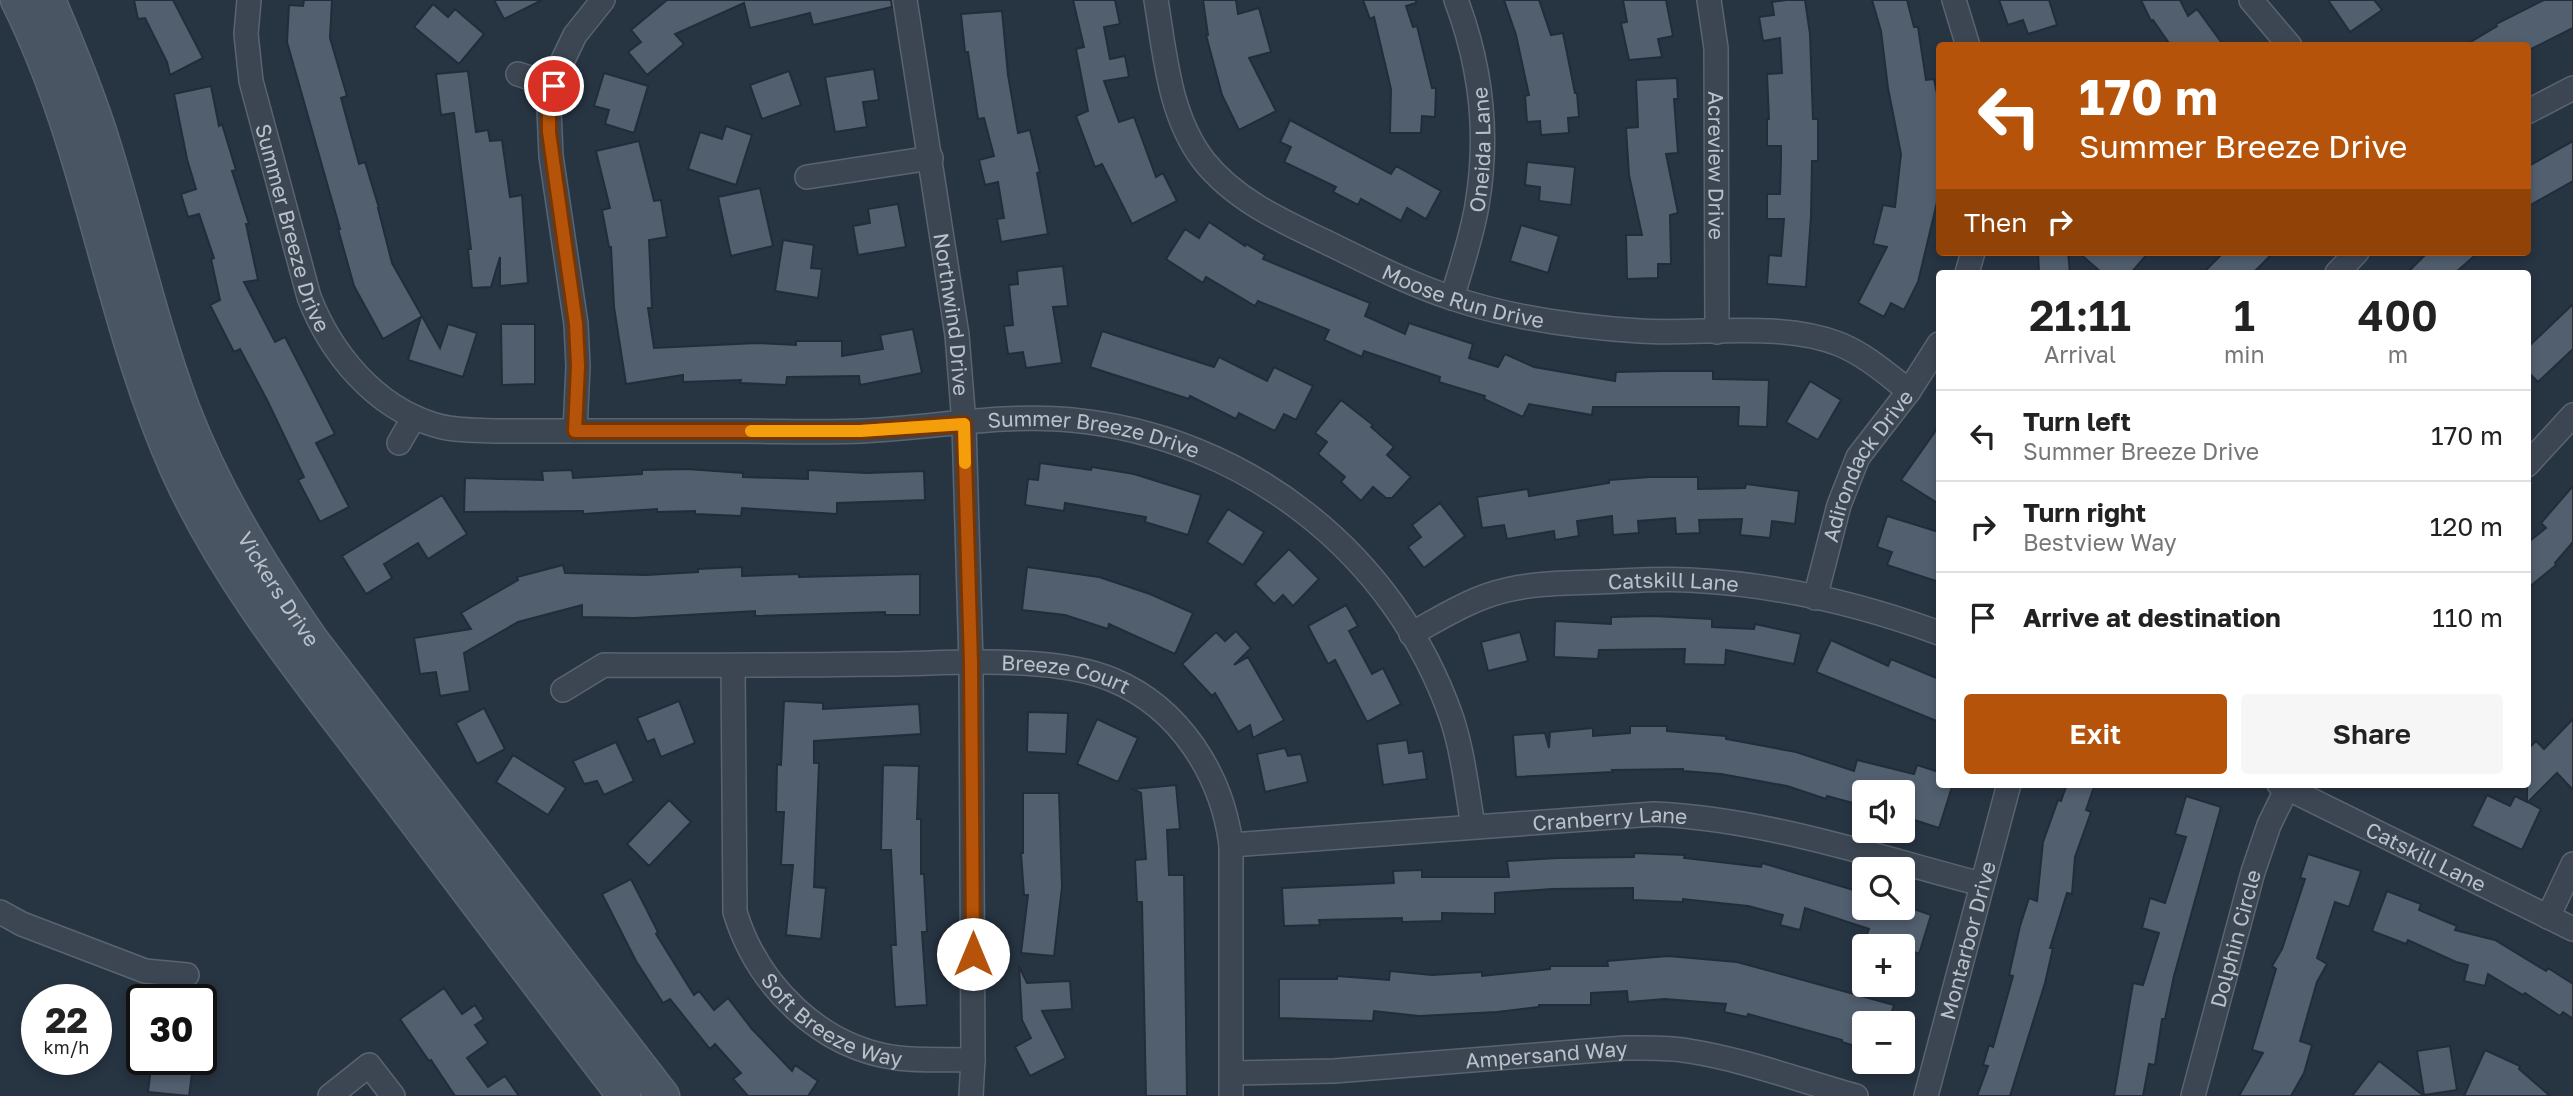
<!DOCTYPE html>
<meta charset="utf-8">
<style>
:root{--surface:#fff;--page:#f6f6f6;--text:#222;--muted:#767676;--line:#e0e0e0;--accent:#b45309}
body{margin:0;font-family:"Golos Text",sans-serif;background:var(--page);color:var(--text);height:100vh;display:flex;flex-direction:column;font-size:26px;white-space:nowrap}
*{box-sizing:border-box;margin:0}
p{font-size:23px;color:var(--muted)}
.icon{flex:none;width:38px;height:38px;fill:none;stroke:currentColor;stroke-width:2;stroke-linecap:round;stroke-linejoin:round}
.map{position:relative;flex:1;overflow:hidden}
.side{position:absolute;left:1936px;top:270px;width:595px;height:518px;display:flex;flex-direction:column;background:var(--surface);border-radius:7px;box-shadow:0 4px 10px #0003}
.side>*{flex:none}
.guide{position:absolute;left:1936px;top:42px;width:595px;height:214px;border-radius:7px;box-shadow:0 4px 10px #0003;background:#b45309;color:#fff;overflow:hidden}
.fabs{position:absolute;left:1852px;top:780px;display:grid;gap:14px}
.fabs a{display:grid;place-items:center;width:63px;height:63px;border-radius:7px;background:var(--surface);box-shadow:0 4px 10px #0003;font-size:35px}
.speed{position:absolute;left:21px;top:984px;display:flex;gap:14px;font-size:35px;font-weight:700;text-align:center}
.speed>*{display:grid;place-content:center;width:91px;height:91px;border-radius:50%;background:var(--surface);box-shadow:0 4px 10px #0003;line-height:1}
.speed small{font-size:18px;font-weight:400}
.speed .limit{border:4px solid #111;border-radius:10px;background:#fff;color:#111}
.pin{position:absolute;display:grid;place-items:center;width:60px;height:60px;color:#fff;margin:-30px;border:4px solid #fff;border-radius:50%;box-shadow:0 2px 7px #0007}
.me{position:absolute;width:77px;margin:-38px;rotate:0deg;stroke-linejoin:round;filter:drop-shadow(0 0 5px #0008)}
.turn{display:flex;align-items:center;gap:24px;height:147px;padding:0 28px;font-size:32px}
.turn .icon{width:91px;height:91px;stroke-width:2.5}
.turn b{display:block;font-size:49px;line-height:60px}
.then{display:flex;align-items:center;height:66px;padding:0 28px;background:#0003;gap:14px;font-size:26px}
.eta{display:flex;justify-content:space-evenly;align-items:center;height:119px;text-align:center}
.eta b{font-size:42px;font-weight:600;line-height:49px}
.button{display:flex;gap:14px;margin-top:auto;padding:14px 28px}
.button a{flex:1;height:80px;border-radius:7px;background:var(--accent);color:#fff;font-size:28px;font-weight:600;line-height:80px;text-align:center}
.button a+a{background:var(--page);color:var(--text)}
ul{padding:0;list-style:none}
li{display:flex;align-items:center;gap:21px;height:91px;padding:0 28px;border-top:2px solid var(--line)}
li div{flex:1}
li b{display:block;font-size:26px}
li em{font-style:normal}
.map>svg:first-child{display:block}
</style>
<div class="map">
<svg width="2573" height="1096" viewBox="0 0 2573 1096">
<rect width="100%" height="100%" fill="#273442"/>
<path fill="#525f6f" stroke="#222d39" stroke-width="2" d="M134 0H173L203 58 170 75 167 62 145 18 138 19Z
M304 0H332L330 38 347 96 341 98 359 164 365 162 379 208H378L392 263 440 348 448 324 477 333 463 377 408 360 421 317 383 339 354 286 338 229H340L287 42 289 5 303 6Z
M494 0H542L504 19Z
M667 0H891L892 7 813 25 810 13 750 28 744 3 675 34 684 44 647 75 628 52 641 42 631 30Z
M1073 0H1115L1120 24 1104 27 1110 59 1125 56 1129 77 1104 81 1119 122 1134 117 1156 177 1163 173 1177 201 1132 224 1102 164 1095 167 1076 116 1088 111 1076 49 1084 47Z
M1203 0H1236L1238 14 1259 8 1271 52 1249 58 1276 111 1239 130 1222 95 1206 35H1208Z
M1363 0H1416V3L1406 6 1413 27 1417 26 1432 88H1436L1435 117 1422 116 1421 133H1390L1391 89 1374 17 1370 19Z
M1504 0H1539L1551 35 1563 33 1575 93H1577L1579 117 1568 118 1569 133 1541 135 1540 121 1527 122 1525 96 1529 95 1516 35Z
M1623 0H1666L1673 36 1658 39 1662 57 1629 60 1621 23 1627 22Z
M1786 0H1805L1810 34 1813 119H1818V161H1812L1811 216 1806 287 1767 284 1769 255 1781 256 1784 219H1767V194H1780L1781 161V146H1767V119H1769L1767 74 1782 73 1780 38 1763 41 1759 17 1774 15 1772 2Z
M1872 0H1907L1914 27H1918L1926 80 1934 79 1939 103V194L1918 282 1904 310 1891 303 1884 317 1858 303 1887 247 1873 244 1883 205 1895 207 1901 154 1888 88 1881 31Z
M1999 0H2049L2057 25 2028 34 2023 20 2008 25Z
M2141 0H2180L2188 16 2197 9 2224 46H2171L2153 20 2151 21Z
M2328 0H2374L2382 10 2350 32Z
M2544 0H2573V28L2527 51V46H2464L2497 26 2496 24Z
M433 4 448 17 455 9 484 34 459 64 414 27Z
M1002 11 1008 75 1018 133 1030 130 1040 172 1037 173 1048 234 1001 242 997 219 1004 218 998 182 985 185 979 160 994 156 984 118 978 119 968 52H965L961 14Z
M874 69 879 100 863 102 867 127 835 132 825 77Z
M468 71 476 132 488 130 490 141 502 140 510 197 522 195 528 283 500 286V257L491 287 472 288 468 249H471L454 113 441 115 436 74Z
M789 71 801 105 762 119 750 85Z
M604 73 648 86 634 133 605 124 609 110 594 106Z
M1677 78 1678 99H1674L1678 153 1666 154 1678 213 1670 215 1671 264H1658V278L1627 279 1626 235H1642L1629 175 1626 128 1638 127 1636 80Z
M211 86 219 126 222 124 236 170 232 171 249 224H246L258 280 244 282 275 342 285 337 335 434 316 443 349 507 320 522 298 480 304 477 267 400 240 349 234 352 210 305 220 300 211 259 214 258 199 214 188 217 181 194 196 189 187 159 174 94Z
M1290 120 1391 174 1396 166 1441 191 1426 219 1407 208 1401 221 1361 199 1358 205 1333 192 1336 187 1284 162 1291 147 1280 142Z
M726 126 752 135 736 185 688 169 700 132 722 139Z
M639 141 654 201 661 200 667 237 649 240 652 308H648L654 348 757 343 796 345V341H842V356L883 349 880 335 913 329 922 373 860 385 859 376 787 377 786 385 740 383 741 380 683 382V375L626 384 614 307 611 247H609L602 210 610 208 596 151Z
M2573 141V181L2527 207V167Z
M1527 162 1575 167 1571 205 1539 201 1540 187 1525 185Z
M760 188 773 246 731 256 718 197Z
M898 204 906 247 858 255 853 226 870 223 868 209Z
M1209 222 1245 246 1246 244 1265 255 1263 259 1370 303 1365 316 1405 334 1409 323 1473 344 1469 358 1498 367 1505 354 1534 367 1615 381 1616 372 1663 371H1713V379L1769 380 1767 427 1738 426 1739 407H1593L1592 415 1529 404 1523 417 1484 399 1485 396 1439 382 1440 377 1364 351 1362 357 1324 340 1329 330 1258 301 1255 306 1206 277 1203 283 1166 259 1185 229 1199 238Z
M1521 225 1559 236 1548 273 1510 261Z
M783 240 814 245 811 268 822 269 818 298 775 291Z
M2038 252H2068L2070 273H2039Z
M2078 252H2149L2131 273H2102Z
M2224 252H2274L2253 273H2203Z
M2428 252H2479L2455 273H2407Z
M1063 266 1068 306 1053 307 1062 363 1026 368 1023 352 1008 354 1004 326 1013 325 1009 285 1018 284 1017 271Z
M2573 304V349L2538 382 2527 371V348Z
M501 324H535V384L502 385Z
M1102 331 1214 367 1219 357 1267 381 1274 367 1313 386 1296 420 1284 414 1275 431 1239 413 1236 419 1190 396 1189 399 1090 367Z
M1810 381 1841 400 1818 440 1786 422Z
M1341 400 1373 425 1371 427 1394 447 1387 455 1411 477 1392 498H1386L1373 487 1361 501 1341 482 1345 477 1318 454 1327 442 1315 433Z
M1939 426V504L1901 480Z
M1040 463 1091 470 1092 467 1134 474 1201 495 1188 535 1145 522 1146 517 1065 503 1064 511 1025 505 1028 479 1038 480Z
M687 469 743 473V477L808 479V470L867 473 924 471 925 500 837 503V514L742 508 741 516 695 514V511L657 512V509L583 514V511L464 512 465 478 543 480 542 471 572 470 573 478 642 474V470Z
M1650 477H1698V489L1745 488 1746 484 1799 491 1795 524 1772 521 1770 538 1740 535 1742 519 1699 520 1700 533 1676 534 1675 518 1638 521 1639 533 1613 535 1612 516 1577 521 1579 536 1555 540 1554 531 1507 539 1504 525 1482 528 1477 497 1528 489 1529 496 1609 483V480Z
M2573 486V542L2555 563 2556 565 2527 589V543L2546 528 2541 523Z
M442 495 467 534 428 559 418 543 384 564 392 578 366 594 342 556Z
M1440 503 1465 536 1424 568 1408 547 1421 537 1412 525Z
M1228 509 1264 532 1243 565 1207 542Z
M1887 516 1939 532V582L1887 565 1892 552 1877 547Z
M1289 549 1319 579 1293 606 1283 595 1274 604 1255 584Z
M563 565 565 573 646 575 698 572V569L742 567V576L799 574V577L920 574V615H885V612L755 616V611L634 618 582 617V605L518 622 464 653 470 691 440 696 436 672 420 674 414 638 471 629 461 613 518 580 517 577Z
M1027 567 1099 577 1150 594 1193 613 1175 654 1109 624 1108 629 1065 615 1022 610Z
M1346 605 1358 626 1349 631 1372 674 1383 668 1401 704 1367 722 1335 660 1328 664 1308 626Z
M1653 616 1712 619V627L1754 629 1755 624 1801 634 1794 664 1726 650 1725 665 1684 664 1685 649 1599 650 1598 659 1554 657 1555 621 1611 624V617Z
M1236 631 1251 648 1234 665 1248 657 1284 720 1253 738 1250 725 1238 732 1215 693 1212 696 1182 664 1216 632 1225 641Z
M1520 632 1528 661 1488 671 1481 642Z
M1831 640 1888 666 1891 659 1939 679V722L1816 672Z
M679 701 695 743 661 757 654 739 647 742 637 718Z
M784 701 823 703V709L919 704 921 734 814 741V763H819L814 887 826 888 821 939 786 935 793 865H781L784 812H776L777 764 781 765Z
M484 708 505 749 477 764 456 723Z
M1028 712 1068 713 1066 754 1027 752Z
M1097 719 1138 738 1118 782 1077 764Z
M2573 719V790L2557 773 2528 802 2541 809 2522 850 2472 826 2487 795 2510 806 2515 796 2527 802V750L2536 741 2544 749Z
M1630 726H1667V731L1726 736V739L1796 752 1854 771 1857 760 1914 774 1917 765 1939 772V784H1953L1939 828 1902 816 1908 793H1864V806L1827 796 1826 799 1787 786 1721 774 1683 771V769L1612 770 1613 772 1516 777 1513 735 1545 733 1549 748 1550 732 1593 728V736L1630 733Z
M1407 740 1409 753 1423 751 1427 779 1383 785 1377 744Z
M616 742 634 781 604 795 597 781 584 784 573 761Z
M1285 748 1288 756 1301 754 1308 782 1265 792 1257 754Z
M513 755 566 788 548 815 496 782Z
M883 765 919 766 917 819H921V874H924L927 932H922L927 1005 895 1007 891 945H896L891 850H881Z
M2067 784H2095L2086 810 2091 812 2075 857 2072 894 2067 893 2050 948H2053L2045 983 2010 1096H1977L1988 1066 1983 1065 1989 1045 1993 1047 2013 976 2009 975 2020 926 2029 898 2037 901 2043 842 2058 800 2061 801Z
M1176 785 1180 829 1167 830 1169 875H1184L1187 1096H1146L1142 902H1137L1135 860 1146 859 1141 793 1133 789Z
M1023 793H1059L1062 887 1054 956 1021 953 1028 895H1024L1021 853H1023Z
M2186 796 2221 807 2174 976 2165 1019H2162L2155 1065 2149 1064 2143 1096H2114L2133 983 2143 985 2159 933 2142 928 2150 898 2165 903 2186 837 2175 834Z
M669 800 691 822 649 866 627 844Z
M1634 853 1685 855 1684 858 1761 867 1762 863 1864 893V908H1911L1931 915 1919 954 1902 947 1866 937 1869 929 1805 908 1800 930 1780 925 1783 915 1748 906 1683 899V902L1633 900V888L1552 889 1495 893V914L1442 913V921L1402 922V918L1319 920 1320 925 1284 926 1282 888 1394 883 1393 871 1422 870V877H1509L1507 861 1558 858 1634 857Z
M2308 854 2361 871 2349 907 2335 902 2317 958 2327 964 2317 982 2300 1041 2312 1045 2304 1073 2291 1096H2239L2263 1053 2252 1050 2276 969 2272 966 2282 949 2305 879 2300 878Z
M631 879 658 932 656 934 694 995 699 991 714 1010 728 998 752 1029 792 1071 795 1065 818 1081 808 1096H748L733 1079 741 1073 715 1044 710 1049 670 999 663 1003 636 961 602 894Z
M2387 891 2421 904 2419 910 2457 926 2455 930 2495 940 2546 971 2548 968 2573 984V1019L2563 1012 2560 1016 2525 993 2523 995 2488 974 2485 986 2464 981 2468 965 2456 962 2408 940 2406 944 2372 931Z
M1668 956 1737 962 1894 1005 1888 1024H1864V1049L1842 1042V1040L1748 1014 1747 1017 1724 1012 1726 1004 1665 999 1628 1002 1627 991 1591 993V1005H1539V1007L1497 1012 1419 1016 1374 1011 1373 1021 1279 1018V979H1337V976L1389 980 1390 971 1432 975 1482 972V976L1550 969V966H1608L1607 961Z
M1019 966 1027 983 1070 981 1072 1009 1042 1011 1066 1058 1030 1076 1015 1047 1031 1038 1022 1020Z
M444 988 462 1014 475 1005 484 1019 475 1025 488 1043 467 1058 488 1087 505 1076 519 1096H455L431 1060 429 1061 400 1019Z
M2450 1046 2457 1090 2424 1095 2417 1051Z
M2485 1050 2520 1066 2519 1069 2550 1096H2464Z
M152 1059H194L189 1096 148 1092Z
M2379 1061 2424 1096H2352Z"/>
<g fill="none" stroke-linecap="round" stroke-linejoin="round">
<g stroke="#5a646f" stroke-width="26">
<g id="minor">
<path id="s1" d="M249 0 246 34 251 81 309 297C331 354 375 407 435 425 454 431 475 430 495 431 577 431 659 431 742 431 782 431 822 433 862 431 931 428 1003 413 1072 420 1246 437 1395 553 1452 719 1463 753 1467 790 1473 826"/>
<path id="s2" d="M905 0 957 335 964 424 971 663 973 1060 971 1096"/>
<path id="s3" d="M1156 0C1165 54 1169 116 1204 161 1235 200 1282 221 1326 242 1367 262 1409 284 1452 298 1511 318 1577 327 1640 331 1702 335 1781 321 1839 344 1866 355 1887 374 1909 391"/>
<path id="s4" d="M1709 0 1716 48 1717 332"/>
<path d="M1954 0 1968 46"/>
<path d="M2251 0 2290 46"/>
<path d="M518 74 554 86"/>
<path d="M2527 112 2573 88"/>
<path d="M807 177 931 158"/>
<path d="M1967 273 1973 252"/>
<path d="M2337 273 2357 252"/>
<path id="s5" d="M1452 298C1461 268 1472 236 1477 205 1489 135 1481 66 1456 0"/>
<path d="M575 431 578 366 576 324 551 156 549 109 563 60 575 35 603 0"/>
<path d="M399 443 414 417"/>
<path d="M2527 465 2573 415"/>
<path id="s6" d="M1815 598 1839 505 1858 457 1909 391 1939 344"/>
<path id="s7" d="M1411 634C1437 620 1464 603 1492 594 1526 583 1563 583 1598 582 1628 581 1659 578 1689 580 1773 584 1860 604 1939 633"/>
<path id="s8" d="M733 666 735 912C757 985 820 1048 898 1058 923 1061 949 1059 973 1060"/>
<path id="s9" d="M563 690 604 665C700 666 795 665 891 664 956 663 1054 655 1113 680 1180 708 1222 775 1231 845V1096"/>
<path id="s10" d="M2279 784 2573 929"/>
<path id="s11" d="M1231 845 1654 814C1765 819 1874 856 1981 884"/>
<path d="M0 912 22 924 145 971 187 975"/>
<path d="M2548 917 2573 864"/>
<path id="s12" d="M1232 1073 1334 1071 1625 1048C1646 1048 1668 1047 1689 1051 1746 1060 1801 1081 1856 1096"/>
<path d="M330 1096 369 1065 393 1096"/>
<path id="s13" d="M1926 1096 2009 784"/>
<path id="s14" d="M2193 1096 2253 872 2269 825 2289 784"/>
</g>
</g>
<g stroke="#5a646f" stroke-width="35">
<g id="secondary">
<path d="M17 0C92 150 109 318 177 470 228 583 307 678 381 776 462 883 542 990 624 1096"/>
<path id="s15" d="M49 0C69 47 89 95 104 144 131 231 151 322 183 408 215 492 261 566 312 640L663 1096"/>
</g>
</g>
<use href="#minor" stroke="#3c4652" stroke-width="23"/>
<use href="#secondary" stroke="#4a5564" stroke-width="32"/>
</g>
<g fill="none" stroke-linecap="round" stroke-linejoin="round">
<g stroke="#753606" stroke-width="18">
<path id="route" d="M554 86 549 109V132L576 324 578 366 575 431H860L964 424 971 663 973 954"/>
</g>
<use href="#route" stroke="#b45309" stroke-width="12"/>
<path stroke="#f59e0b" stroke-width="12" d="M751 431H860L964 424 965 463"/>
</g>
<g text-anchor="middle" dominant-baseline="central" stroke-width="7" stroke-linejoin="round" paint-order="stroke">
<g font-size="21" fill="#b9c1cb" stroke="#202b37">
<text stroke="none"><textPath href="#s5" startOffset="152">Oneida Lane</textPath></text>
<text stroke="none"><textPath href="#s4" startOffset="166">Acreview Drive</textPath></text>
<text stroke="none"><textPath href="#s1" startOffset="234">Summer Breeze Drive</textPath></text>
<text stroke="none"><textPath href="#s3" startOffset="466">Moose Run Drive</textPath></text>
<text stroke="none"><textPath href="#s2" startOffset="318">Northwind Drive</textPath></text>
<text stroke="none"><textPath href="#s1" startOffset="1152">Summer Breeze Drive</textPath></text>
<text stroke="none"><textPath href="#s6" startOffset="144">Adirondack Drive</textPath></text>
<text stroke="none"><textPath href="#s7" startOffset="273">Catskill Lane</textPath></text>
<text stroke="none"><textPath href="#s15" startOffset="635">Vickers Drive</textPath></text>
<text stroke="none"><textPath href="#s9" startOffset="511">Breeze Court</textPath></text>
<text stroke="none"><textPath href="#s11" startOffset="380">Cranberry Lane</textPath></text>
<text stroke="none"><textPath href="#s10" startOffset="164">Catskill Lane</textPath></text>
<text stroke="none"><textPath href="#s14" startOffset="163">Dolphin Circle</textPath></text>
<text stroke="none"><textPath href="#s13" startOffset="161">Montarbor Drive</textPath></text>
<text stroke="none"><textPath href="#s8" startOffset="399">Soft Breeze Way</textPath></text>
<text stroke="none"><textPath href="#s12" startOffset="315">Ampersand Way</textPath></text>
</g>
</g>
</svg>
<div class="fabs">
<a><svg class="icon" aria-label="sound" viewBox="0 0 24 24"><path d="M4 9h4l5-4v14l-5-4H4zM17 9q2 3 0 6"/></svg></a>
<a><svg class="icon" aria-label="search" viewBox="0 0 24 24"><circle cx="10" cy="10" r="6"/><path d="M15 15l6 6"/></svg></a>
<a>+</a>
<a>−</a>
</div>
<div class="speed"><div>22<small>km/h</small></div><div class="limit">30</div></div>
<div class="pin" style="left:554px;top:86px;background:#d93025"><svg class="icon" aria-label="arrive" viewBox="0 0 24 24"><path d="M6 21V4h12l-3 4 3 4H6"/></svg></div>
<svg class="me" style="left:973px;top:954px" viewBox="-20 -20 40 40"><circle r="19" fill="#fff"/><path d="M0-13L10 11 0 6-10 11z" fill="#b45309"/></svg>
<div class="guide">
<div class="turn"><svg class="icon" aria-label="left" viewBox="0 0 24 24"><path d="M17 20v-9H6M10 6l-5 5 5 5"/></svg><div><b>170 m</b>Summer Breeze Drive</div></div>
<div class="then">Then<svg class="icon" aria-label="right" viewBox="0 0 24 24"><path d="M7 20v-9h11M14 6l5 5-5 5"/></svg></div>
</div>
<section class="side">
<div class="eta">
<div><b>21:11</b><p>Arrival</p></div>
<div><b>1</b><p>min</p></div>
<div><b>400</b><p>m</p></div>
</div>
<ul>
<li><svg class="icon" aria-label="left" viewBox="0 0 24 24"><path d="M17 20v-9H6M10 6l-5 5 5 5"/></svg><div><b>Turn left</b><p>Summer Breeze Drive</p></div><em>170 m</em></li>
<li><svg class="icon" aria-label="right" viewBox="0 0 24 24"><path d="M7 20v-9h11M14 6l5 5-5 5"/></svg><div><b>Turn right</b><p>Bestview Way</p></div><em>120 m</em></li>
<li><svg class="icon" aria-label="arrive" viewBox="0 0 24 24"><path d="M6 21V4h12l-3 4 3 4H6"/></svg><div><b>Arrive at destination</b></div><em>110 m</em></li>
</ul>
<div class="button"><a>Exit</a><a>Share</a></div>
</section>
</div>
